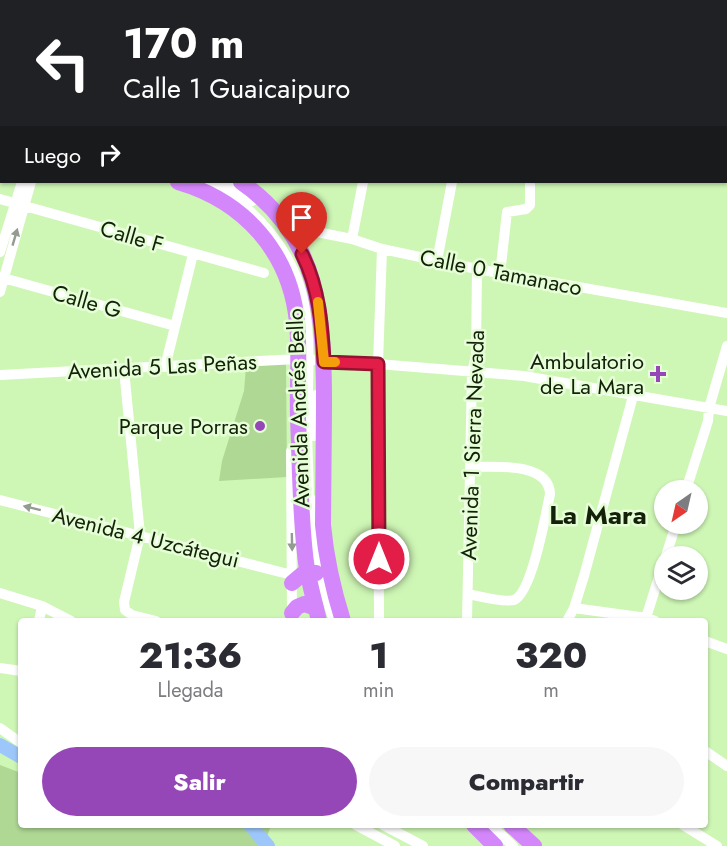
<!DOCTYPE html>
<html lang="es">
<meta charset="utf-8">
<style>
:root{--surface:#fff;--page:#f7f7f7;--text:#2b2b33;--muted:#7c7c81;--accent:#9547b8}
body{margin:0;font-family:Jost,sans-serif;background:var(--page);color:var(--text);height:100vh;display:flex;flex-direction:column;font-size:22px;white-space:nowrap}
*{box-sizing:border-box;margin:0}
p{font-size:20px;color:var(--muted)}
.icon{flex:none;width:33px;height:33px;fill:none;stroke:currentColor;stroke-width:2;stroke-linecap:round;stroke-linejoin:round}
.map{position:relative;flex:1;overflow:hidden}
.panel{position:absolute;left:18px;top:618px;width:690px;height:210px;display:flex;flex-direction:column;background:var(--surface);border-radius:6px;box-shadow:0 2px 4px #0004}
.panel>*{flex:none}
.banner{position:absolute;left:0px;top:0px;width:728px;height:183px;box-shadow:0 2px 4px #0004;background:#202124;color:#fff;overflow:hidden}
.needle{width:39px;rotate:214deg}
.controls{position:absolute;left:654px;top:480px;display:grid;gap:12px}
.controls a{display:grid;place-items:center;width:54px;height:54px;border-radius:50%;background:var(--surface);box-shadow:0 2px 4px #0004;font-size:30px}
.pin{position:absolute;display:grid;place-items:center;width:51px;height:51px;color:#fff;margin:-62px -26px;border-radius:50% 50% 50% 0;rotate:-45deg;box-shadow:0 0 6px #0007}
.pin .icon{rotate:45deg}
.me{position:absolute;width:66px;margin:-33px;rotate:0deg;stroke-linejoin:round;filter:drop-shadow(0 0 4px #0008)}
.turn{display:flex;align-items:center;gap:21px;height:126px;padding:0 24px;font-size:27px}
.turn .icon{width:78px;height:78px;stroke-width:2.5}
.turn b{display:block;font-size:42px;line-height:51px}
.then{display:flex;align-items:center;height:57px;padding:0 24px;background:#0003;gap:12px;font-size:22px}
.eta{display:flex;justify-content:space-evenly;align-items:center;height:102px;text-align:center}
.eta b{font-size:36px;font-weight:800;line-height:42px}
.primary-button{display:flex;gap:12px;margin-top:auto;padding:12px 24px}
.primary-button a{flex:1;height:69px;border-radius:36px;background:var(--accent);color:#fff;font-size:24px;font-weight:800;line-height:69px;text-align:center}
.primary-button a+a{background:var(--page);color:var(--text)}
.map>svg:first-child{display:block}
</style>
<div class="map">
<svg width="727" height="846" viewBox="0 0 727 846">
<rect width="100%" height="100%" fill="#cef6b5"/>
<path fill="#aed894" d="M286 363 287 477 219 481 222 461 244 391 246 367Z
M0 765 21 773V825H271L264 846H0Z"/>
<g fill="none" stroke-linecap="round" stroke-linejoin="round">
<path stroke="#9dc7fa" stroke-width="14" d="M0 745 21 757
M250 825 268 846"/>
<path stroke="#fff" stroke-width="10" d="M0 93H2
M0 120 2 121
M0 151H2
M208 182C255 206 294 251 304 304 311 341 308 381 307 419 307 448 309 477 309 506
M222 182 252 201
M0 199 264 273
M285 222 297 228 352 239 382 249 477 269 727 313
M352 239 363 182
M0 252 22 182
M437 261 452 182
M500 274 507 212 526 209 530 205V184
M0 277 175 326
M0 292 31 182
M165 367 193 254
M124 369 140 535 124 602 125 610 132 615 156 621
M0 375 298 359 378 364 524 376 727 411
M314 436 316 395
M291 451 292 615
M686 490 708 421 709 408 727 346
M0 500 292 575
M313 500C312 542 320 581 334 621
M666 556 676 524
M0 593 42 606 71 621
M468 594C478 596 505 603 514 600 532 593 546 513 550 494 549 461 493 467 470 467
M574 608 647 618 655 621
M39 621 42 606
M379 621 378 364 382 249
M467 621 472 372 476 355 477 269
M567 621 574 608 584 576 633 396
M645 621 664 561
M705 641 727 649
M0 668 21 671
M0 728 21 743
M705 751 727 766
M356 825 395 846
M383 825 423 846
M491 825 513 846
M683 825 717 846"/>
<path stroke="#d486fb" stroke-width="16" d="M0 105H2
M0 130 2 131
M178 182C244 201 290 252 297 322 300 354 297 386 298 418 300 463 300 509 305 554 307 577 314 599 319 621
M241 182C321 237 324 318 324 406 324 445 323 485 323 525 326 558 333 589 343 621
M292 583 305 572 316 573
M292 613 297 607 304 604 316 608
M474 825 495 846
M511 825 534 846"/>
</g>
<defs><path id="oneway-solid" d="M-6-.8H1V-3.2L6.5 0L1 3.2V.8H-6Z" transform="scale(1.5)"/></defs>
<g fill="#949b90">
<use href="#oneway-solid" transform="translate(15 237) rotate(-74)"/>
<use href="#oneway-solid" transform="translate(32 508) rotate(-166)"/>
<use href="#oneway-solid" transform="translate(292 542) rotate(89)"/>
</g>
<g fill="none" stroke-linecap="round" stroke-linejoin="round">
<g stroke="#92132f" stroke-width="15">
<path id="route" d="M302 254C319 288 322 324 324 362L378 364 379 559"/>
</g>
<use href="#route" stroke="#e11d48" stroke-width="10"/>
<path stroke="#f59e0b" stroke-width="10" d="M318 302 324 362H335"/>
</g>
<g fill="#9547b8" stroke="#e6fed7" stroke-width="2">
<path d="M655 365h6v6h6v6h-6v6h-6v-6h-6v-6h6z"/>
<circle cx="260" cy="426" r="6"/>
</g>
<g text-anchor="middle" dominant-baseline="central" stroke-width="5" stroke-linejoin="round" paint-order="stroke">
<g font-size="22" fill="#122108" stroke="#e6fed7">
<text transform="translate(132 236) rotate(16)">Calle F</text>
<text transform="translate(501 272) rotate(11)">Calle 0 Tamanaco</text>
<text transform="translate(87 301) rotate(16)">Calle G</text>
<text transform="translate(162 366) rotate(-3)">Avenida 5 Las Peñas</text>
<text transform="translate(298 408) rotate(-92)">Avenida Andrés Bello</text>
<text transform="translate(472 445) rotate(-88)">Avenida 1 Sierra Nevada</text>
<text transform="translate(146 537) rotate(14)">Avenida 4 Uzcátegui</text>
</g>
<g font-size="22" fill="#122108" stroke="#e6fed7" text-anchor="end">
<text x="644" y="361">Ambulatorio<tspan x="644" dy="25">de La Mara</tspan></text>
<text x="248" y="426">Parque Porras</text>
</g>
<g font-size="26" font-weight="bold" fill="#122108" stroke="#e6fed7">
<text x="598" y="515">La Mara</text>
</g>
</g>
</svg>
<div class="controls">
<a><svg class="needle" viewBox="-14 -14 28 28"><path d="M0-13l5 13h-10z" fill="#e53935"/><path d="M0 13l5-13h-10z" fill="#7c7c81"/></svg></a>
<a><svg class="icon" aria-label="layers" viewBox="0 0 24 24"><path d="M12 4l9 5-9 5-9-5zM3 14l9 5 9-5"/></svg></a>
</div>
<div class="pin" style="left:302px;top:254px;background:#d93025"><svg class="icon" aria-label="arrive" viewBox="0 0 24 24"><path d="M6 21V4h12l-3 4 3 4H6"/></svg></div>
<svg class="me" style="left:379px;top:559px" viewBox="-20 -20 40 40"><circle r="17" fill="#e11d48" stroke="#fff" stroke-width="3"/><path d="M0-11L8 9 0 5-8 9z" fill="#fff"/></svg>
<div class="banner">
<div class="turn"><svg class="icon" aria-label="left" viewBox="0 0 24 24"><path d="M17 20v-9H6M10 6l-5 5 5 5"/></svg><div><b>170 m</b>Calle 1 Guaicaipuro</div></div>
<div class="then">Luego<svg class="icon" aria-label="right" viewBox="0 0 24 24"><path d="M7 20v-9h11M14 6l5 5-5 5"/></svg></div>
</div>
<section class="panel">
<div class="eta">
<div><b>21:36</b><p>Llegada</p></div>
<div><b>1</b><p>min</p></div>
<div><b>320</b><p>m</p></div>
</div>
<div class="primary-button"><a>Salir</a><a>Compartir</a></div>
</section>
</div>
